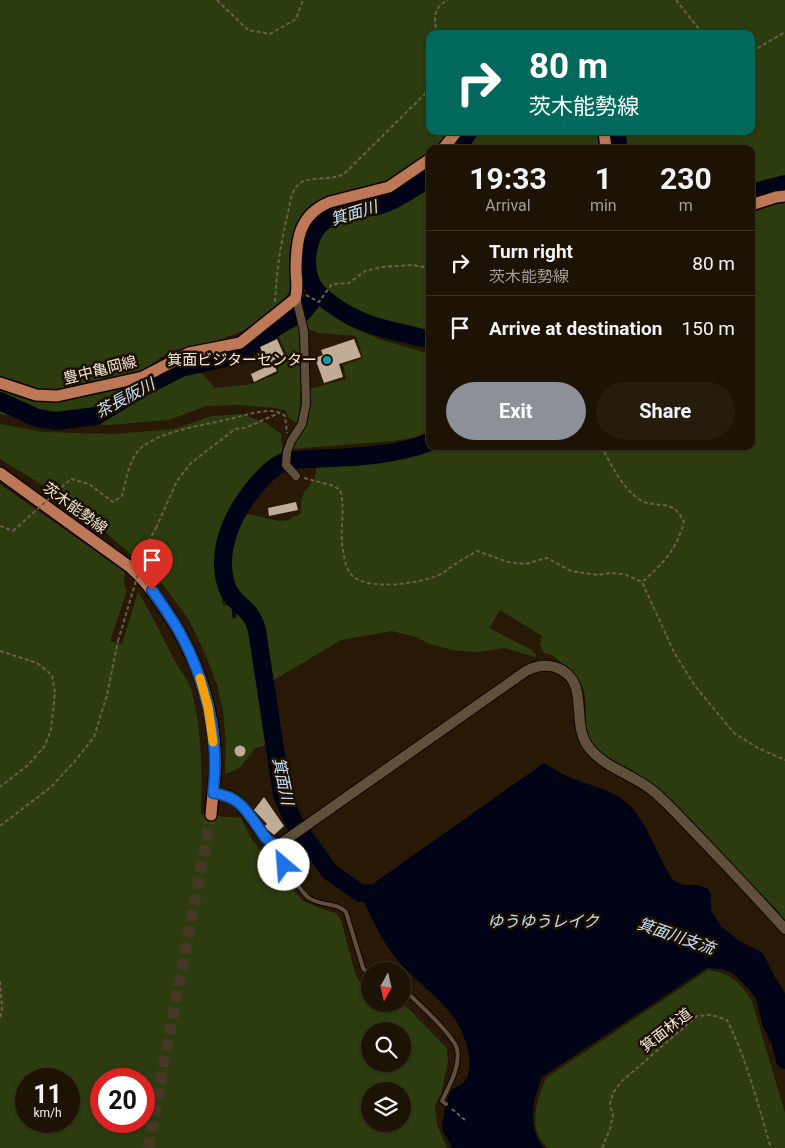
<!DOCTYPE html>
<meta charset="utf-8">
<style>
:root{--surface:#1d1304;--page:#251c0e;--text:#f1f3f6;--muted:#a09e9a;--line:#3b3226;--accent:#8c9099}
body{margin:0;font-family:Roboto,"Noto Sans JP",sans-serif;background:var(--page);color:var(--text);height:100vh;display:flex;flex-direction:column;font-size:19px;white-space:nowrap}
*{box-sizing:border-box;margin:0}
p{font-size:16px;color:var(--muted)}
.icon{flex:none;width:28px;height:28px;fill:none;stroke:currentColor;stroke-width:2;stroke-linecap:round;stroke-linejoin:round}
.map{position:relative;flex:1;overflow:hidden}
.drawer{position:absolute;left:426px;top:145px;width:329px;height:305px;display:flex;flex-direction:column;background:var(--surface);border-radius:10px;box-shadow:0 1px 4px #0004,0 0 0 1px var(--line)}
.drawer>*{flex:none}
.top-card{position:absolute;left:426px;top:30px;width:329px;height:105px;border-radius:10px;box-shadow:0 1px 4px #0004,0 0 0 1px var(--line);background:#00695c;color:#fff;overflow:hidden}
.needle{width:32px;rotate:188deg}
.buttons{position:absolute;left:361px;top:962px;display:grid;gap:10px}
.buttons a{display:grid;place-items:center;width:50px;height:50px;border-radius:50%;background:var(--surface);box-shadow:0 1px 4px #0004,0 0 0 1px var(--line);font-size:25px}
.speed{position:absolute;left:15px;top:1068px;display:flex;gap:10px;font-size:25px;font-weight:700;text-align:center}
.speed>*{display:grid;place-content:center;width:65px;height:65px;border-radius:50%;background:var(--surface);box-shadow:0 1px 4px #0004,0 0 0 1px var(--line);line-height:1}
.speed small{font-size:12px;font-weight:400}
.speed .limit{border:8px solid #d22;background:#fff;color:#111}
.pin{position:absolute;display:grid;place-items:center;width:42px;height:42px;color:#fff;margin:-51px -21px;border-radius:50% 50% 50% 0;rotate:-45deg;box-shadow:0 0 5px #0007}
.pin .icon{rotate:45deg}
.me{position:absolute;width:55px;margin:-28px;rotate:333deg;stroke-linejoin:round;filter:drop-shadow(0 0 4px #0008)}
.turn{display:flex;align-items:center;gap:18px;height:105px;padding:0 20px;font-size:22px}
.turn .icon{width:65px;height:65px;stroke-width:2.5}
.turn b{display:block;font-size:35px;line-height:42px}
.eta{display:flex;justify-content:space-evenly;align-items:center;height:85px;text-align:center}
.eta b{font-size:30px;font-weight:700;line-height:35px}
.action{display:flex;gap:10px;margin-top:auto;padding:10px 20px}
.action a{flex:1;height:58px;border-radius:30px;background:var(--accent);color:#fff;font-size:20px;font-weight:700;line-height:58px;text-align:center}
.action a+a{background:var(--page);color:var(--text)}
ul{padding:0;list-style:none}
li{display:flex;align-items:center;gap:15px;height:65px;padding:0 20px;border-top:1px solid var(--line)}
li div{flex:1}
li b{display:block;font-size:19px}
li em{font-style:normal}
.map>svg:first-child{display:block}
</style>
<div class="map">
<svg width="785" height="1148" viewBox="0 0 785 1148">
<rect width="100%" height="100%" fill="#271905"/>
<path fill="#2d3c0f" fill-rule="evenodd" d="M0 0H785V179L751 187V149H626L623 131H751V34H430V131H449L436 148 430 149V152C416 162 401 175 385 182 354 195 312 189 296 226 286 248 299 277 286 297L248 329 214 342 170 351 142 371 97 384 56 389H37L0 376Z
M476 131H599L602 149H453Z
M430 167V350C394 338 360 328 328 307 322 303 314 299 310 293 301 282 302 266 303 253 304 237 308 221 322 213 339 202 361 201 380 195 398 189 414 177 430 167Z
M785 201V921L776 909 657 788C649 782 641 776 632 770 620 764 605 759 595 748 579 730 590 708 583 688 579 677 572 672 563 665 556 658 555 655 544 653L540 645 542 636 500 610 489 628 532 650 536 655 535 657 505 648 478 652 452 650 430 644 415 637 392 631 341 640 272 681C269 661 267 634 259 617 253 604 242 598 235 587 222 569 232 531 242 513L279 521 290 520 292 517 297 516 301 513V502L304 492 315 478 318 453 399 446 430 438V446H751V214L777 202Z
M310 298 347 325 379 339 430 354V431L416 437 393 441 292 449C293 441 302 433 305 424 309 413 309 400 309 389L346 379 343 365 363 358 356 336 319 333 306 328 302 309Z
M297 311 301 328 300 404 297 423 289 418 285 410 275 408 239 405 206 406 169 420 110 425 44 423 0 414V389L29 399 57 403 151 380 189 360 215 388 253 384 279 373 276 362 287 355 277 333 248 354 242 348 276 321Z
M242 414 266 423 281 434 283 458C251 475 231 502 222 537 220 546 217 554 217 563 217 577 220 591 223 605L231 606 233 617H237L236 607 246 618 251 628 264 709 262 710 267 745 255 748 240 768 225 774 226 746 223 710 217 685 207 658 189 620 164 586 145 567 72 503 0 459V424L43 432 113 434 174 429 212 416Z
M0 484 125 572 124 584 127 590 110 641 122 644 138 592C152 614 162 637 174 659 181 672 190 682 193 697 202 735 202 775 201 814 215 817 227 816 241 818L253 841 302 900 319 908 336 913 341 920 356 976 360 982 370 987V1004L403 1003 447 1048 448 1062 441 1094 435 1105 437 1125 447 1148H0ZM370 1031H402V1064H370ZM26 1079H69V1121H26ZM101 1079H144V1121H101ZM370 1091H402V1124H370Z
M708 970C731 973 740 982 752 1001L785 1113V1148H548C545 1144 540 1140 538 1135 531 1117 539 1095 546 1078Z"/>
<path fill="#000416" d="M544 763C553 768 562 774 571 778 591 786 615 790 630 806 650 827 657 857 673 880L683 885H697L707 888 711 894V910L721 926 738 940 763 953 773 974 785 993V1040L771 1043 762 1024 757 1000 748 988 734 974 722 969 707 968 542 1077C533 1102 526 1125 544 1148H452C450 1141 443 1134 442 1127 442 1122 448 1094 451 1091 454 1087 460 1086 464 1082 471 1075 470 1059 468 1050 458 1006 425 992 399 962 382 942 371 916 360 893Z"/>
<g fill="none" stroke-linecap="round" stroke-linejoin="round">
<path stroke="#000416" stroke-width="3" d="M233 597 234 617"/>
<path stroke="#000416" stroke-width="18" d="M616 131 619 149
M458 149 469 131
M430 178C413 188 396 201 377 206 371 208 367 207 362 208 349 209 333 215 323 222 311 231 308 246 307 260 307 286 317 294 337 308 369 329 395 330 430 340
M751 193 785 184
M0 401 37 418 56 421 96 416 144 387 181 368 239 355 279 325 303 312 312 301 315 291
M383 894 360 893 330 872 294 822 282 795 257 630C251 606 232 604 227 587 214 549 235 509 259 482 267 473 278 462 290 460 336 457 387 459 430 442
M775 1019 785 1060"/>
</g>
<path fill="#c1ad96" d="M277 339 284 355 272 361 277 371 254 382 251 374 264 368 258 354 262 352 260 347Z
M354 339 361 357 339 364 343 377 324 383 315 358 323 355 321 350Z
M296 502 298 510 269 516 268 508Z
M234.5 751a5.5 5.5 0 1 1 11 0a5.5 5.5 0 1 1-11 0Z
M264 797 284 826 274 835 267 829 265 826 267 824 254 810Z"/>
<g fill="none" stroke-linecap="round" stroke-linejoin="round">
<path stroke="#453825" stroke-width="11" stroke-dasharray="11 5.5" stroke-linecap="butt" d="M148 1148 211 815"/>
<g stroke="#0f0400" stroke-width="6">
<path id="lane" d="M274 844V850C281 860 300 892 309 898 320 906 337 902 346 912L363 968 370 977
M402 988C414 999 454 1035 457 1049 461 1066 449 1086 442 1101L446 1104"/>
</g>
<g stroke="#0f0400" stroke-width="10">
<path id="street" d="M296 297 304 332 306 404 302 424 291 441 287 452 286 465 296 476"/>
</g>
<g stroke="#0f0400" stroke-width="12">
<path id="secondary" d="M213 793C220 794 227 794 233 798 248 808 262 845 280 844L526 671C535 666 544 664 555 667 593 680 568 723 590 749 607 769 634 775 653 791 671 806 686 824 702 840 730 869 758 899 785 929"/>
</g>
<g stroke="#0f0400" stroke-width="14">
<path id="primary" d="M604 131 606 149
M443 149 457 131
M751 205 776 197 785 196
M0 383 36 395 57 396 143 377 189 353 240 343 295 299C298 291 297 281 296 272 296 241 298 215 330 202L389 187 430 159
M0 473 130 567C144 579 153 592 164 608 197 654 218 715 215 773 214 787 212 801 211 815"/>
</g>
<path stroke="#6b5e4d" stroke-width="2" stroke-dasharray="4 2.5" stroke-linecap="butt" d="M217 0 248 30 270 34 296 19 303 0
M676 0 703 34
M438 34C433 20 433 7 448 0
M751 49 758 48 785 32
M306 295 319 302 332 284 349 283 365 271 382 267 412 265 430 268
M275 302C277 269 280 245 288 213 290 204 291 190 299 184 308 176 330 181 344 174L430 89
M601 446C611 464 620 484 636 497 654 512 672 495 684 522 676 550 664 563 642 582
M304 478 334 486 340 490C346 509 339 531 343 551 344 557 346 568 350 573 364 593 423 583 441 574 446 571 449 568 454 565 461 560 469 556 477 551L508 562 525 564 547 558 571 571 598 575 610 573 624 574 642 582 674 652 695 686 734 733 758 748 785 760
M71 479 89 484 113 502 122 496C126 481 129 458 142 447 162 431 200 426 225 420 240 417 255 411 271 411 276 411 281 413 285 416L287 433
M0 526 13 531
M156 528 177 481 191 463 235 429 245 428 279 413
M0 651 37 663 52 675 55 693 51 730 44 747 27 766 0 787
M0 826 51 787 76 760 94 737 107 695 118 641
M0 981 2 1008 0 1020
M452 1109 465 1120
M602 1148 610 1129 613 1115 610 1104 613 1093 622 1081 697 1016 712 1015 727 1020C747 1060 758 1105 771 1148"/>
<use href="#lane" stroke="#60503b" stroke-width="4"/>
<use href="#street" stroke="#60503b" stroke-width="8"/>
<use href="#secondary" stroke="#60503b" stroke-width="10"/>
<use href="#primary" stroke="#bc7857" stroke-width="11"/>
<path stroke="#6b5e4d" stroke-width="2" stroke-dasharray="4 2.5" stroke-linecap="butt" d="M13 531 71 479
M118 641 147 544 156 528"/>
</g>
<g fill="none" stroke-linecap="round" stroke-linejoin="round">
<g stroke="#114b97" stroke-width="12">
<path id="route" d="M152 590C161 603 171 617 179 631 206 680 220 738 213 793 239 796 247 811 260 830 264 836 267 841 274 844V850L284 865"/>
</g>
<use href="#route" stroke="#1a73e8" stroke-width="9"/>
<path stroke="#f59e0b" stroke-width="9" d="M200 678 208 707 213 742"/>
</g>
<circle fill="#0f9aa8" stroke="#1d1000" stroke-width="2" cx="327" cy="360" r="5"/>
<g text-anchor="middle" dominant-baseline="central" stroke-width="5" stroke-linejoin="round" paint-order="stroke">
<g font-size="15" fill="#f1e7db" stroke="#1d1000" text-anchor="end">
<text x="317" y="360">箕面ビジターセンター</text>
</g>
<g font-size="15" fill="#f1e7db" stroke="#1d1000">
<text transform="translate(100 370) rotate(-14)">豊中亀岡線</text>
<text transform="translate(75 508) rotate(36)">茨木能勢線</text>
<text transform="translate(666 1030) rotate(-38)">箕面林道</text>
</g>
<g font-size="16" font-style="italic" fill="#c5e2fd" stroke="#1d1000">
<text transform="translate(354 213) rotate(-17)">箕面川</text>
<text transform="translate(125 398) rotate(-28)">茶長阪川</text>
<text transform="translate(283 781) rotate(78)">箕面川</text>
<text x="543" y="921">ゆうゆうレイク</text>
<text transform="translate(676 936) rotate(19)">箕面川支流</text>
</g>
</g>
</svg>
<div class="buttons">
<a><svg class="needle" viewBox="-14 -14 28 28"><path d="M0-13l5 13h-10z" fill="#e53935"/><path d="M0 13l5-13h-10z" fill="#a09e9a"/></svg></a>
<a><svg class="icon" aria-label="search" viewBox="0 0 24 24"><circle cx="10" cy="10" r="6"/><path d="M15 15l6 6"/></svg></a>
<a><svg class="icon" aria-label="layers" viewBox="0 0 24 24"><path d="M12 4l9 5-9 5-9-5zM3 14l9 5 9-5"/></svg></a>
</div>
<div class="speed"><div>11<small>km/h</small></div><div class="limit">20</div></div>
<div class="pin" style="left:152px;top:590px;background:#d93025"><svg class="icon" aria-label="arrive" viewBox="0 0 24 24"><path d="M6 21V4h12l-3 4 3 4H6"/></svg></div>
<svg class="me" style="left:284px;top:865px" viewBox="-20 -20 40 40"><circle r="19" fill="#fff"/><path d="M0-13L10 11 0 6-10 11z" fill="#1a73e8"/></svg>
<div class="top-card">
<div class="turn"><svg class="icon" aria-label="right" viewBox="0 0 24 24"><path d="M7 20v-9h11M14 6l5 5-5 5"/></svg><div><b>80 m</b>茨木能勢線</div></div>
</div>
<section class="drawer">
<div class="eta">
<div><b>19:33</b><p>Arrival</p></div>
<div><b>1</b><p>min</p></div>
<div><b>230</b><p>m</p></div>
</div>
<ul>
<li><svg class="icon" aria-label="right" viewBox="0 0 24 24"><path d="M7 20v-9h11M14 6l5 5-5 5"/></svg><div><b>Turn right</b><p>茨木能勢線</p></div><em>80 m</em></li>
<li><svg class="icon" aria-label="arrive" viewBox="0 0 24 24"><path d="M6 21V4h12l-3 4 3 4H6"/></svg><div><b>Arrive at destination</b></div><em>150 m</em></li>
</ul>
<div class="action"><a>Exit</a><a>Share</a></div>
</section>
</div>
